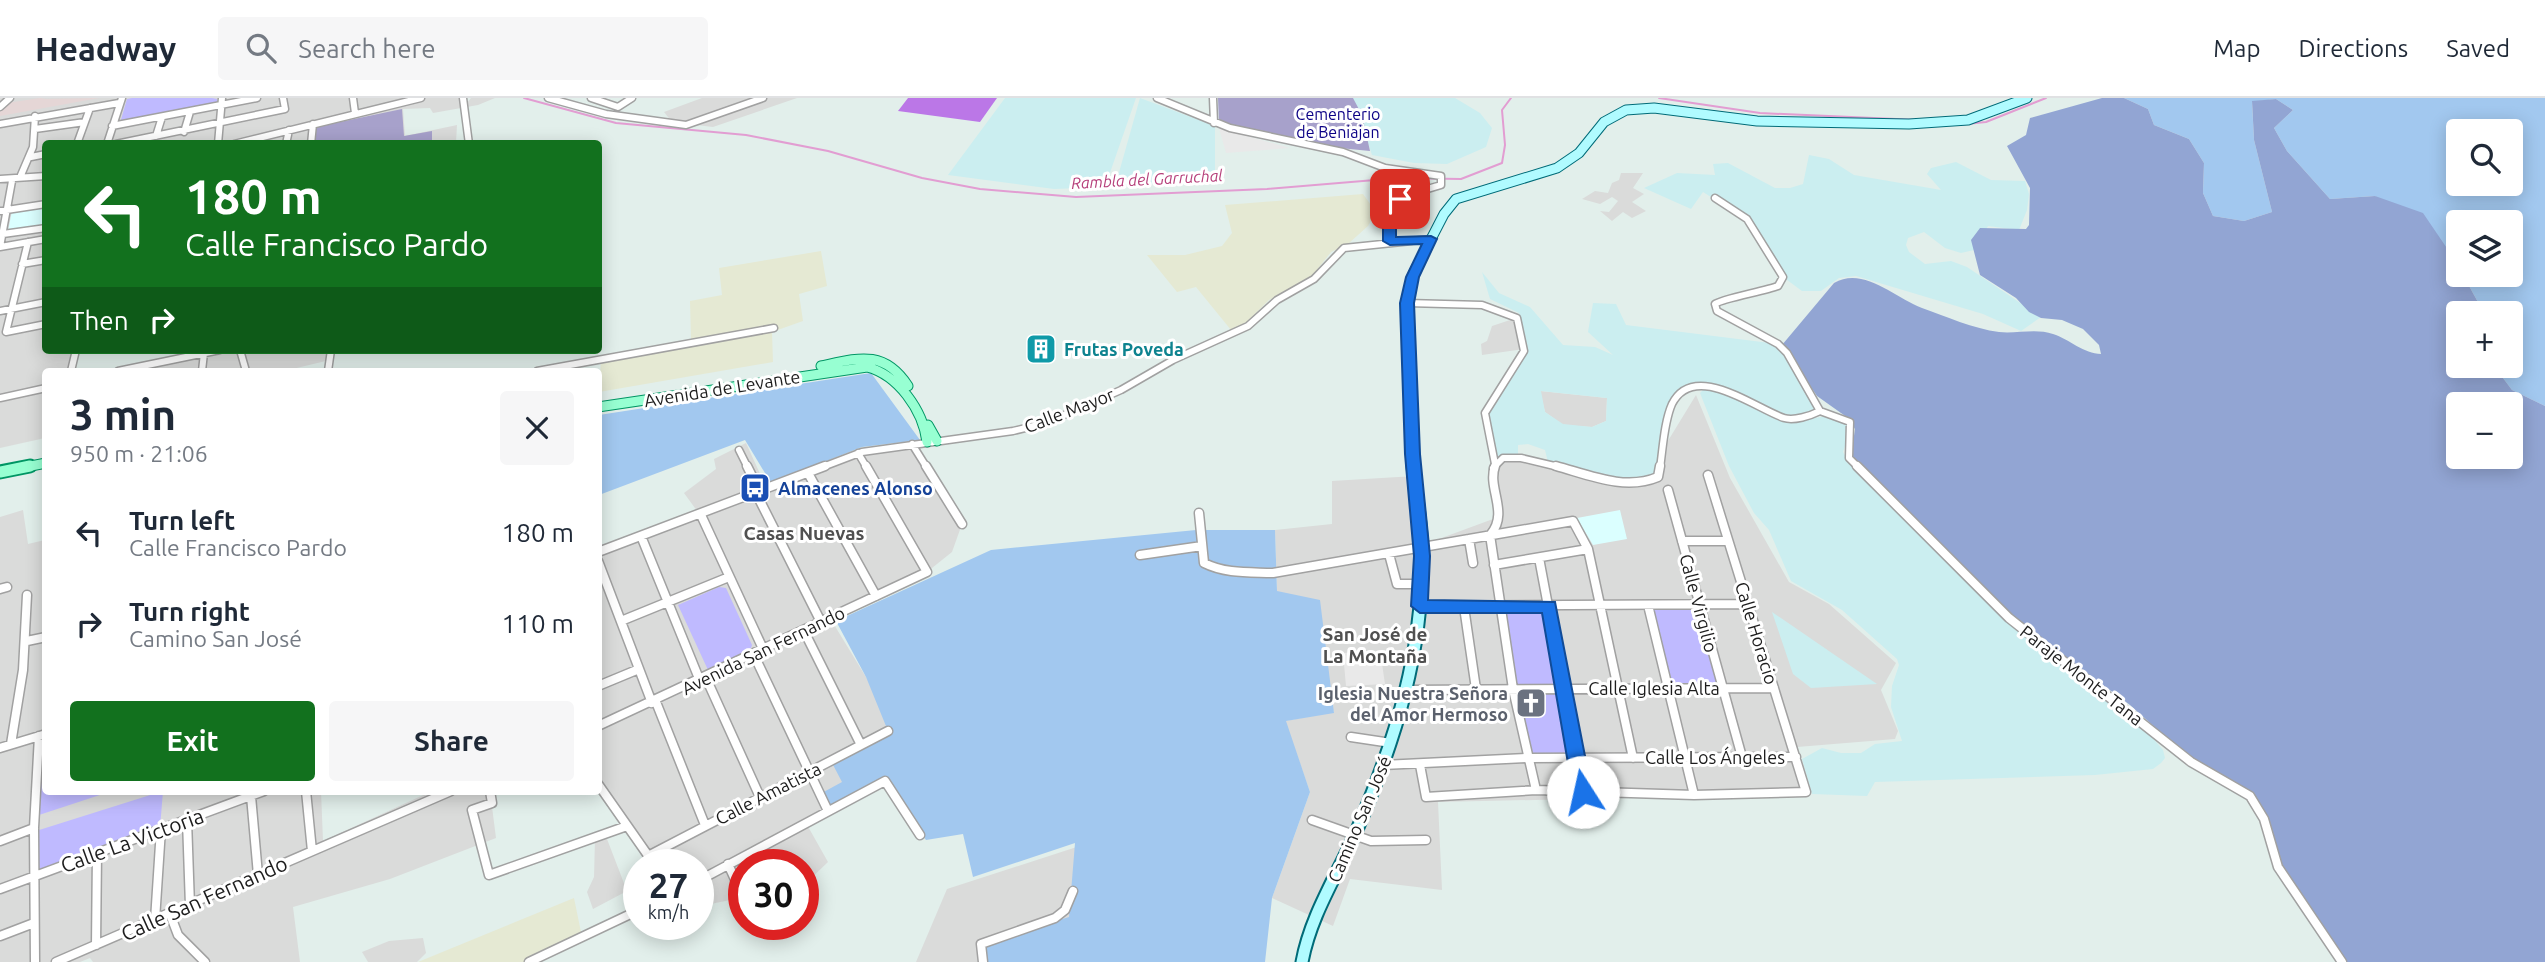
<!DOCTYPE html>
<meta charset="utf-8">
<style>
:root{--surface:#fff;--page:#f6f6f7;--text:#1f2937;--muted:#747a83;--line:#e0e1e3;--accent:#12711e}
body{margin:0;font-family:Ubuntu,sans-serif;background:var(--page);color:var(--text);height:100vh;display:flex;flex-direction:column;font-size:26px;white-space:nowrap}
*{box-sizing:border-box;margin:0}
p{font-size:23px;color:var(--muted)}
.icon{flex:none;width:38px;height:38px;fill:none;stroke:currentColor;stroke-width:2;stroke-linecap:round;stroke-linejoin:round}
.map{position:relative;flex:1;overflow:hidden}
.drawer{position:absolute;left:42px;top:270px;width:560px;height:427px;display:flex;flex-direction:column;background:var(--surface);border-radius:7px;box-shadow:0 4px 18px #0003}
.drawer>*{flex:none}
.guide{position:absolute;left:42px;top:42px;width:560px;height:214px;border-radius:7px;box-shadow:0 4px 18px #0003;background:#12711e;color:#fff;overflow:hidden}
.tools{position:absolute;left:2446px;top:21px;display:grid;gap:14px}
.tools a{display:grid;place-items:center;width:77px;height:77px;border-radius:7px;background:var(--surface);box-shadow:0 4px 18px #0003;font-size:35px}
.speed{position:absolute;left:623px;top:751px;display:flex;gap:14px;font-size:35px;font-weight:700;text-align:center}
.speed>*{display:grid;place-content:center;width:91px;height:91px;border-radius:50%;background:var(--surface);box-shadow:0 4px 18px #0003;line-height:1}
.speed small{font-size:18px;font-weight:400}
.speed .limit{border:10px solid #d22;background:#fff;color:#111}
.pin{position:absolute;display:grid;place-items:center;width:60px;height:60px;color:#fff;margin:-30px;border-radius:14px;box-shadow:0 4px 10px #0006}
.me{position:absolute;width:77px;margin:-38px;rotate:350deg;stroke-linejoin:round;filter:drop-shadow(0 0 5px #0008)}
.turn{display:flex;align-items:center;gap:24px;height:147px;padding:0 28px;font-size:32px}
.turn .icon{width:91px;height:91px;stroke-width:2.5}
.turn b{display:block;font-size:49px;line-height:60px}
.then{display:flex;align-items:center;height:66px;padding:0 28px;background:#0003;gap:14px;font-size:26px}
.round{display:grid;place-items:center;flex:none;width:74px;height:74px;border-radius:7px;background:var(--page)}
.overview{display:flex;align-items:center;justify-content:space-between;height:119px;padding:0 28px}
h1{font-size:42px;font-weight:700;line-height:52px}
.cta{display:flex;gap:14px;margin-top:auto;padding:14px 28px}
.cta a{flex:1;height:80px;border-radius:7px;background:var(--accent);color:#fff;font-size:28px;font-weight:700;line-height:80px;text-align:center}
.cta a+a{background:var(--page);color:var(--text)}
ul{padding:0;list-style:none}
li{display:flex;align-items:center;gap:21px;height:91px;padding:0 28px}
li div{flex:1}
li b{display:block;font-size:26px}
li em{font-style:normal}
header{display:flex;align-items:center;gap:42px;box-sizing:border-box;height:98px;padding:0 35px;background:var(--surface);border-bottom:2px solid var(--line)}
header strong{font-size:33px}
nav{display:flex;gap:38px;margin-inline-start:auto;font-size:24px}
.search{width:490px;height:63px;background:var(--page);display:flex;align-items:center;gap:18px;box-sizing:border-box;padding:0 24px;border-radius:7px;color:var(--muted);font-size:26px}
.map>svg:first-child{display:block}
</style>
<header>
<strong>Headway</strong>
<div class="search"><svg class="icon" aria-label="search" viewBox="0 0 24 24"><circle cx="10" cy="10" r="6"/><path d="M15 15l6 6"/></svg>Search here</div>
<nav><a>Map</a><a>Directions</a><a>Saved</a></nav>
</header>
<div class="map">
<svg width="2545" height="864" viewBox="0 0 2545 864">
<rect width="100%" height="100%" fill="#e2efeb"/>
<path fill="#dadbda" d="M0 0H463L465 7 471 0H495L478 7 433 15 430 10 403 11 405 38 457 27 456 45 46 46V252H76L71 273H46L45 340 0 350Z
M702 0H797L713 29 672 24 664 14Z
M1621 75H1643L1633 90 1644 96 1632 104 1646 113 1632 120 1623 114 1612 123 1600 113 1609 114 1618 103 1612 99 1600 106 1582 101 1595 93 1608 95 1612 85 1619 82Z
M1513 221 1524 251 1482 257 1481 246 1487 243 1492 228Z
M220 252H331L330 262 284 273H118Z
M1540 293 1607 300 1606 323 1592 329 1563 327 1545 314Z
M1696 297 1730 380 1789 484 1829 506 1896 565 1881 592 1898 633 1895 641 1797 649 1809 696 1438 704 1442 792 1350 781 1333 828 1272 800 1310 694 1285 623 1334 614 1277 493 1275 432 1332 426V383L1398 379 1421 378 1428 445 1493 421 1497 424 1495 366 1512 359 1641 387Z
M746 345 767 391 862 354 912 346 962 426 952 454 927 474 830 520 897 630 842 684 828 713 806 725 828 764 803 788V766H744V799L711 806 698 804V766H654L599 686 598 454 700 417 684 395 716 371 714 361Z
M23 412 28 446 45 442 46 693H321L323 743 432 693H490L496 740 390 781 293 809 300 864H93L90 860 80 864H0V419Z
M595 741H607L627 793 593 811 587 794 594 779Z
M1089 745 1087 864H916L947 791Z
M423 840 426 855 417 864H368L362 854 389 843Z"/>
<path fill="#e5e9d3" d="M1363 96 1376 114 1368 128 1348 146 1331 154 1309 182 1269 202 1247 224 1231 232 1196 189 1177 194 1147 157H1185L1222 148 1232 135 1225 107Z
M821 153 827 188 799 196 803 223 772 234 773 264 599 294 601 262 691 241 690 203 722 197 719 170Z
M574 800 582 839 531 864H418Z"/>
<path fill="#dbffff" d="M45 109V128L8 133 12 113Z
M1620 412 1627 441 1593 447 1577 420Z"/>
<path fill="#cbeef0" fill-rule="evenodd" d="M1005 0H1136L1105 89 1054 91 948 77Z
M1140 0 1215 28V84L1129 87 1119 84 1118 78Z
M1353 0H1455L1480 15 1492 30 1486 49 1447 66 1414 65 1372 57Z
M1809 57 1829 61 1854 77 1941 92 1927 76 1931 70 1956 64 1991 82 2025 83 2029 96 2027 112 2019 132 1988 128 1974 152 1961 155 1945 150 1924 134 1908 140 1906 147 1909 154 1925 166 1951 163 1967 169 2041 219 2021 233 1983 216 1856 178 1839 180 1821 193H1802L1783 179 1746 121 1703 94 1691 111 1644 90 1677 75 1715 77 1713 66 1728 65 1775 90H1790L1803 86Z
M1482 174 1499 195 1530 209 1563 247 1595 249 1613 257 1588 234 1593 205 1616 206 1626 227 1778 246 1820 313 1786 321 1767 314 1749 300 1723 290 1705 287 1678 297 1671 308 1660 373 1641 387 1548 364 1545 352 1528 346 1518 347V360L1495 366 1485 315 1525 248 1519 215 1490 201ZM1541 293 1607 300 1606 323 1592 329 1563 326 1545 314Z
M1704 291H1713L1750 304 1780 322 1791 323 1829 318 1843 322 1850 332 1843 354 1851 368 1978 496 2151 638 2163 652 2165 660 2161 665 2153 671 2095 677 1875 684 1867 698 1812 696 1802 661 1822 650 1841 655H1861L1875 646 1902 643 1891 609 1892 588 1899 567 1897 561 1842 512 1791 483 1769 432 1754 415 1729 368 1700 295Z
M1772 514 1877 586 1811 590 1793 576Z"/>
<path fill="#a2c8ef" fill-rule="evenodd" d="M2124 0H2545V308L2512 292 2494 268H2511V215H2484L2463 177H2511V124H2459V168L2375 98 2330 101 2287 53 2274 30 2293 12 2276 1 2252 4 2254 42 2272 114 2244 123 2213 118 2203 95 2204 65 2189 41 2154 27 2148 11ZM2459 33H2511V86H2459Z
M871 275 920 342 862 349 771 385 745 342 599 397V317Z
M1196 432H1275L1277 493 1320 502 1334 615 1286 623 1310 694 1272 800 1265 864H983L981 846 1069 819 1075 745 973 779 963 736 926 742 885 683 828 713 820 696 842 684 831 663 888 633 866 579 836 523 991 452Z"/>
<path fill="#92a5d3" fill-rule="evenodd" d="M2102 0H2124L2148 11 2154 27 2189 41 2204 65 2203 95 2213 118 2244 123 2272 114 2254 42 2252 3 2276 1 2293 12 2274 30 2287 53 2330 101 2375 98 2423 115 2457 165 2459 177H2463L2484 215H2459V268H2494L2512 292 2545 308V864H2347L2285 776 2268 721 2244 692 2187 658 2130 607 2012 520 1851 358 1855 331 1848 320 1817 298 1782 247 1834 185C1863 168 1894 199 1922 210 1945 218 1974 231 1999 234 2016 236 2036 230 2053 236 2069 241 2084 256 2101 256L2099 247 2083 231 2062 222 2041 220 2029 214 2016 200 1980 177 1971 142 1980 130 2026 131 2029 127 2030 90 2007 48 2026 37 2030 20ZM2459 306H2511V359H2459Z"/>
<path fill="#a7a1cb" d="M1218 0H1353L1362 17 1370 53 1319 48 1219 25Z
M402 11 404 38 432 33V45L314 46 316 29Z"/>
<path fill="#bfbaff" d="M132 0H212L217 1V8L120 25 127 1Z
M719 489 726 490 752 547 750 553 708 572 678 507Z
M1648 507H1699L1722 590H1668Z
M1549 508 1576 660H1527L1500 509Z
M45 683 46 693H112L39 717V685Z
M163 693 160 730 35 777 36 733Z"/>
<path fill="#bb77e7" d="M908 0H997L980 24 898 13Z"/>
<path fill="#e9e9e9" d="M1219 30 1290 50 1226 55Z
M1372 553 1373 560 1381 559 1385 586 1346 588 1343 555Z"/>
<path fill="#e5d6d6" d="M40 0 46 1 99 0 0 18V11L7 5Z"/>
<g fill="none" stroke-linecap="round" stroke-linejoin="round">
<path stroke="#e29dd2" stroke-width="2" d="M524 0 616 25 746 37 828 53 922 80 980 91 1076 99 1267 91 1399 80 1461 81 1502 65 1505 47 1502 12 1511 0
M1659 0 1760 15 1919 22
M1957 27 1986 24 2046 0"/>
<g stroke="#a1a1a1" stroke-width="9">
<path id="street-far1" d="M353 0 355 15
M463 0 469 46
M548 0 606 16 686 27 763 0
M591 0 618 9 632 0
M1157 0 1230 30 1343 54 1385 70 1441 78V87C1408 97 1382 102 1390 143
M1213 0 1214 25
M0 9 10 0
M0 26 119 5
M112 28 257 0
M35 31 85 24
M184 34 190 14
M156 38 162 19
M77 46 90 10
M107 46 122 0
M116 46 285 11 283 0
M218 46 222 0
M234 46 421 0
M286 46 289 32
M311 46 313 26
M31 59 46 56
M21 77 33 49 35 18
M0 81 46 78
M1715 100 1747 121 1783 179 1778 188C1765 193 1720 201 1715 206L1717 213 1778 246 1787 255 1820 313
M0 113 46 106
M3 136 46 130
M28 144 6 234 46 226
M0 149 12 83
M0 149 46 141
M22 166 46 162
M1407 205 1482 207 1517 220 1524 253 1485 315 1495 366
M0 213 46 204
M240 252 246 273
M71 273 76 252
M118 273 220 252
M202 273 204 255
M328 273 331 252
M537 273 774 230
M0 300 46 290
M1820 313 1850 324 1849 360 1859 370
M912 346 927 370
M739 352 748 370
M858 355 867 370
M820 370 862 354 1013 333 1046 325 1121 292 1173 262 1248 228 1277 202 1314 181 1344 150 1431 141
M1493 370 1503 360H1521L1563 370
M1660 370C1663 350 1664 324 1672 306 1694 262 1756 311 1784 320 1794 323 1810 318 1820 313"/>
</g>
<g stroke="#a1a1a1" stroke-width="11">
<path id="street" d="M747 368 760 394
M926 368 962 426
M1556 368C1589 377 1625 393 1658 379L1660 368
M1857 368 2009 520 2191 664 2250 698 2264 721 2278 769 2342 864
M808 375 876 498
M1668 392 1742 659
M756 395 821 524
M1199 415 1204 465C1226 476 1249 474 1273 475L1573 423 1588 451 1633 660
M701 417 764 553
M1491 436C1509 414 1487 390 1495 368
M1490 437 1513 591 1536 692
M641 438 700 583
M1469 441 1473 465
M1682 443H1728
M598 454 825 368
M1389 456 1397 486H1421
M1140 457 1202 448
M1539 460 1583 694
M598 463 652 605
M1494 467 1588 451
M0 491 7 489
M1648 507 1694 697
M1420 508 1748 506
M1464 509 1476 591
M621 523 729 479
M804 533 861 647
M27 543 46 539
M754 557 828 713
M706 580 760 699
M598 588 639 571
M1408 592 1774 590
M656 604 705 727
M598 628 927 474 866 368
M1351 639 1391 645
M11 646 23 572 27 497
M0 650 46 636
M1383 667 1527 660 1796 659
M1420 667 1426 699 1536 692 1694 697 1806 694 1708 377
M598 686 654 766
M306 693 312 753
M490 693 492 705 472 712 489 777 627 728
M251 698 258 777
M187 722 190 808
M1312 722 1371 743 1426 742
M0 743 34 730
M648 758 888 633
M728 766 743 799
M698 783 885 683 920 737
M0 791 264 693
M170 816 178 837 205 864
M155 822 161 731
M0 838 34 825
M96 847 97 755
M35 864 34 730 39 638
M56 864 451 693
M529 864 639 812
M983 864 981 846 1055 820 1065 812 1073 793"/>
</g>
<g stroke="#006b78" stroke-width="11">
<path id="secondary-far1" d="M1413 370 1407 199 1414 174 1444 116 1456 101 1557 70 1579 55 1604 24 1626 12 1654 10 1757 23 1909 26 1968 22 2027 0"/>
</g>
<g stroke="#006b78" stroke-width="15">
<path id="secondary" d="M1302 864C1311 815 1340 773 1359 727 1396 640 1423 553 1422 458 1422 429 1416 398 1413 368"/>
</g>
<g stroke="#009664" stroke-width="11">
<path id="primary-far1" d="M821 268C858 260 884 251 908 288
M598 309 867 269C898 277 923 312 927 344
M928 327 937 343
M21 370 46 365"/>
</g>
<g stroke="#009664" stroke-width="15">
<path id="primary" d="M0 374 30 368"/>
</g>
<use href="#street-far1" stroke="#fff" stroke-width="6"/>
<use href="#street" stroke="#fff" stroke-width="8"/>
<use href="#secondary-far1" stroke="#b0fbff" stroke-width="9"/>
<use href="#secondary" stroke="#b0fbff" stroke-width="11"/>
<use href="#primary-far1" stroke="#97ffd2" stroke-width="9"/>
<use href="#primary" stroke="#97ffd2" stroke-width="11"/>
</g>
<path fill="#1a73e8" stroke="#114b97" stroke-width="2" d="M1396 99 1407 101 1396 116V139L1431 138 1437 141 1419 179 1414 205 1420 356 1430 458 1428 502 1555 504 1592 694 1589 700H1576L1573 694 1542 515H1420L1411 508 1414 458 1405 356 1400 205 1406 179 1422 146 1390 147 1383 143V116Z"/>
<defs>
<g id="building-square" transform="scale(1.575)"><rect x="-9" y="-9" width="18" height="18" rx="4" fill="#0f9aa8" stroke="#fff"/><path d="M-4-6H4V6H1V3H-1V6H-4ZM-2.5-4.3h1.7v1.8h-1.7ZM.8-4.3h1.7v1.8H.8ZM-2.5-1h1.7V.8h-1.7ZM.8-1h1.7V.8H.8Z" fill="#fff"/></g>
<g id="bus-square" transform="scale(1.575)"><rect x="-9" y="-9" width="18" height="18" rx="4" fill="#1a4fb4" stroke="#fff"/><path d="M-5-6H5V4H4V6H2V4H-2V6H-4V4H-5ZM-3.5-4V0h7V-4ZM-3.5 1.2v1.5H-2V1.2ZM2 1.2v1.5H3.5V1.2Z" fill="#fff"/></g>
<g id="church-square" transform="scale(1.575)"><rect x="-9" y="-9" width="18" height="18" rx="4" fill="#6b7280" stroke="#fff"/><path d="M-1.2-6h2.4v3.5h3.3v2.4h-3.3V6h-2.4V-.1h-3.3v-2.4h3.3Z" fill="#fff"/></g>
</defs>
<g fill-rule="evenodd">
<use href="#building-square" x="1041" y="251"/>
<use href="#bus-square" x="755" y="390"/>
<use href="#church-square" x="1531" y="605"/>
</g>
<g text-anchor="middle" dominant-baseline="central" stroke-width="6" stroke-linejoin="round" paint-order="stroke">
<g font-size="16" fill="#0b0185" stroke="#fff">
<text x="1338" y="16">Cementerio<tspan x="1338" dy="18">de Beniajan</tspan></text>
</g>
<g font-size="16" font-style="italic" fill="#b6407b" stroke="#fff">
<text transform="translate(1147 81) rotate(-3)">Rambla del Garruchal</text>
</g>
<g font-size="18" font-weight="bold" fill="#0d838f" stroke="#fff" text-anchor="start">
<text x="1064" y="251">Frutas Poveda</text>
</g>
<g font-size="18" fill="#1d1d1d" stroke="#fff">
<text transform="translate(722 290) rotate(-9)">Avenida de Levante</text>
<text transform="translate(1069 312) rotate(-21)">Calle Mayor</text>
<text transform="translate(1699 505) rotate(75)">Calle Virgilio</text>
<text transform="translate(1757 535) rotate(73)">Calle Horacio</text>
<text transform="translate(763 552) rotate(-26)">Avenida San Fernando</text>
<text transform="translate(2082 577) rotate(38)">Paraje Monte Tana</text>
<text x="1654" y="590">Calle Iglesia Alta</text>
<text x="1715" y="659">Calle Los Ángeles</text>
<text transform="translate(768 695) rotate(-27)">Calle Amatista</text>
<text transform="translate(1359 721) rotate(-67)">Camino San José</text>
</g>
<g font-size="18" font-weight="bold" fill="#164399" stroke="#fff" text-anchor="start">
<text x="778" y="390">Almacenes Alonso</text>
</g>
<g font-size="18" font-weight="bold" fill="#5b616d" stroke="#fff" text-anchor="end">
<text x="1508" y="595">Iglesia Nuestra Señora<tspan x="1508" dy="21">del Amor Hermoso</tspan></text>
</g>
<g font-size="19" font-weight="bold" fill="#505050" stroke="#fff">
<text x="804" y="435">Casas Nuevas</text>
<text x="1375" y="536">San José de<tspan x="1375" dy="22">La Montaña</tspan></text>
</g>
<g font-size="21" fill="#1d1d1d" stroke="#fff">
<text transform="translate(132 742) rotate(-20)">Calle La Victoria</text>
<text transform="translate(204 800) rotate(-24)">Calle San Fernando</text>
</g>
</g>
</svg>
<div class="tools">
<a><svg class="icon" aria-label="search" viewBox="0 0 24 24"><circle cx="10" cy="10" r="6"/><path d="M15 15l6 6"/></svg></a>
<a><svg class="icon" aria-label="layers" viewBox="0 0 24 24"><path d="M12 4l9 5-9 5-9-5zM3 14l9 5 9-5"/></svg></a>
<a>+</a>
<a>−</a>
</div>
<div class="speed"><div>27<small>km/h</small></div><div class="limit">30</div></div>
<div class="pin" style="left:1400px;top:101px;background:#d93025"><svg class="icon" aria-label="arrive" viewBox="0 0 24 24"><path d="M6 21V4h12l-3 4 3 4H6"/></svg></div>
<svg class="me" style="left:1583px;top:694px" viewBox="-20 -20 40 40"><circle r="19" fill="#fff"/><path d="M0-13L10 11 0 6-10 11z" fill="#1a73e8"/></svg>
<div class="guide">
<div class="turn"><svg class="icon" aria-label="left" viewBox="0 0 24 24"><path d="M17 20v-9H6M10 6l-5 5 5 5"/></svg><div><b>180 m</b>Calle Francisco Pardo</div></div>
<div class="then">Then<svg class="icon" aria-label="right" viewBox="0 0 24 24"><path d="M7 20v-9h11M14 6l5 5-5 5"/></svg></div>
</div>
<section class="drawer">
<div class="overview"><div><h1>3 min</h1><p>950 m · 21:06</p></div><a class="round"><svg class="icon" aria-label="close" viewBox="0 0 24 24"><path d="M6 6l12 12M18 6L6 18"/></svg></a></div>
<ul>
<li><svg class="icon" aria-label="left" viewBox="0 0 24 24"><path d="M17 20v-9H6M10 6l-5 5 5 5"/></svg><div><b>Turn left</b><p>Calle Francisco Pardo</p></div><em>180 m</em></li>
<li><svg class="icon" aria-label="right" viewBox="0 0 24 24"><path d="M7 20v-9h11M14 6l5 5-5 5"/></svg><div><b>Turn right</b><p>Camino San José</p></div><em>110 m</em></li>
</ul>
<div class="cta"><a>Exit</a><a>Share</a></div>
</section>
</div>
